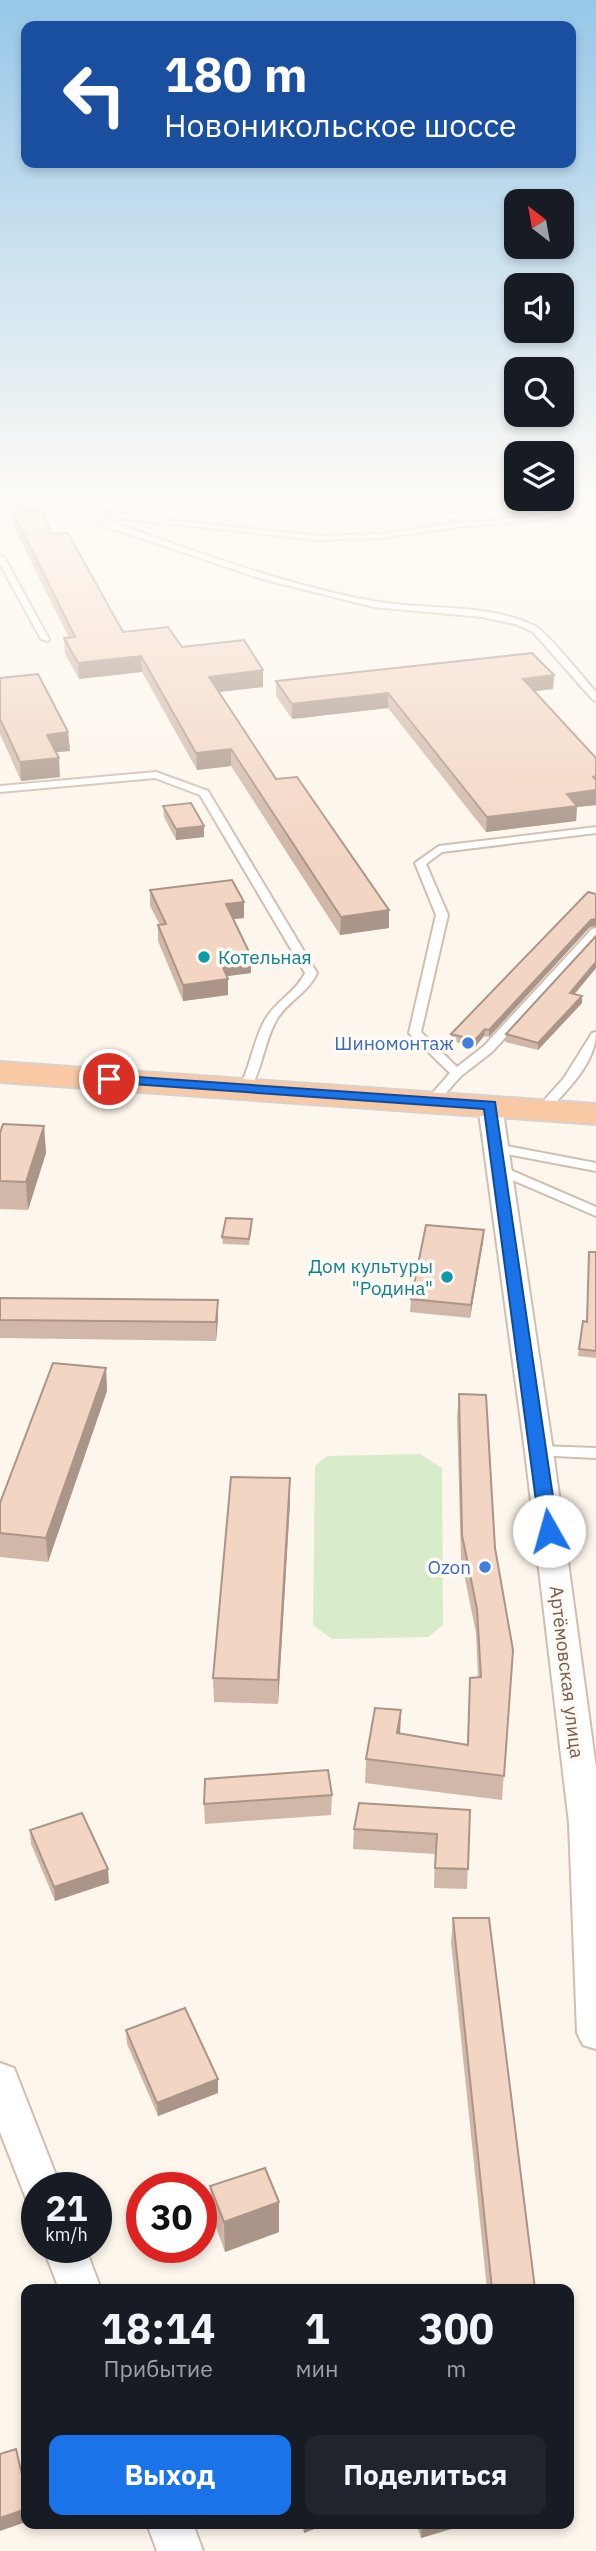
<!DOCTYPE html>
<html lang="ru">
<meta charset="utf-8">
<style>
:root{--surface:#171b24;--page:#20242c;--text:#f1f3f6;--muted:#9ea1a6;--accent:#1a73e8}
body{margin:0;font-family:"IBM Plex Sans",sans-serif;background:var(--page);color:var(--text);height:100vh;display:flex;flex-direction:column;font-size:26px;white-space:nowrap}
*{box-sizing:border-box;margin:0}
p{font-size:23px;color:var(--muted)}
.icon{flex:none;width:38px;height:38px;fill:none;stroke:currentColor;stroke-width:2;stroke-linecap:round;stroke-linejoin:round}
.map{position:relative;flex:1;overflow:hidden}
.details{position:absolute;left:21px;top:2284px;width:553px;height:245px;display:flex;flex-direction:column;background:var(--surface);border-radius:14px;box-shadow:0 4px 10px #0003}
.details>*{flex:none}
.banner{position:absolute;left:21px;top:21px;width:555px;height:147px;border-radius:14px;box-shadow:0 4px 10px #0003;background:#1a4fa0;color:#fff;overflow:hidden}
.needle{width:46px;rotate:329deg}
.buttons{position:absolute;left:504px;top:189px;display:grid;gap:14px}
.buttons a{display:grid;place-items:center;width:70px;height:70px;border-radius:14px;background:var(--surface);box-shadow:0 4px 10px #0003;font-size:35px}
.speed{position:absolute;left:21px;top:2172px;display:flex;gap:14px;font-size:35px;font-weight:700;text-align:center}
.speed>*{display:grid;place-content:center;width:91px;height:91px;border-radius:50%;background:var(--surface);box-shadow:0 4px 10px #0003;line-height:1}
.speed small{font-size:18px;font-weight:400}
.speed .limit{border:10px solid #d22;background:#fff;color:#111}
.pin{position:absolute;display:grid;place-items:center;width:60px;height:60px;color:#fff;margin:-30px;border:4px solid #fff;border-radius:50%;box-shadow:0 2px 7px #0007}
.me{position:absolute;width:77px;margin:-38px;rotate:353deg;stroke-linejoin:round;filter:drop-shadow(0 0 5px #0008)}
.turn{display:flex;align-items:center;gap:24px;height:147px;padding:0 28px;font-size:32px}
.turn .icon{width:91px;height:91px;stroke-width:2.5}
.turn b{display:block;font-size:49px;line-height:60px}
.eta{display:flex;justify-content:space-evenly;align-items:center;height:119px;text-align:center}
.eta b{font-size:42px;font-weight:800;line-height:49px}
.button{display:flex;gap:14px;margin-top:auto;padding:14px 28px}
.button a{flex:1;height:80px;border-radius:14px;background:var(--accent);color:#fff;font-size:28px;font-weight:800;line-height:80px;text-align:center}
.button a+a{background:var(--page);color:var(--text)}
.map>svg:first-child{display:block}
</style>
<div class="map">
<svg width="596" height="2551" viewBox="0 0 596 2551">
<rect width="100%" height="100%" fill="#fdf6ec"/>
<path fill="#d8ecc9" d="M420 1454 442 1468 443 1625 428 1637 332 1639 313 1625 315 1466 327 1456Z"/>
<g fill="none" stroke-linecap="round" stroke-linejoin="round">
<g stroke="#d1beb0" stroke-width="4">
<path id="service" d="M48 500H62L128 515 318 536 381 534 463 522 390 500H402L470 519 471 522 543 515 566 507 570 500H578L572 511 544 519 459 527 381 538 318 540 128 519 99 513 114 523C199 552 284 585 373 601 426 611 485 602 535 626 548 633 584 679 596 692V701L593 700 533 632 515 624 482 617 374 607 262 579 108 527 85 510Z
M0 555 4 557 49 639 48 641 41 639 0 564Z
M156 772 208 791 317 973C309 992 288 1001 277 1019 264 1041 263 1068 249 1091H241L239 1088C251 1066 253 1041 265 1020 275 1002 297 991 305 973L200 795 155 778 0 792V786Z
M596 827V833L442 852 426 864 448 915 421 1032 457 1067 484 1046 592 929 596 928V938L492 1052 461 1076 437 1103H429L427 1100 429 1097 450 1073 409 1033 436 915 415 863 439 846Z
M596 1032C596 1063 567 1090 547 1112H539L537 1109 539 1106 564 1078 592 1033Z
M496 1144 596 1163V1171L491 1151 490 1148 491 1145Z
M499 1165 596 1207V1216L494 1172 492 1169 494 1166Z
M539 1446 596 1448V1458L534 1455 531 1451 534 1447Z"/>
</g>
<g stroke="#d1beb0" stroke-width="4">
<path id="minor" d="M490 1098 498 1100 502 1105 553 1451 596 1768V2049L583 2045 577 2033 569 1823 525 1451 478 1105 482 1100Z
M0 2063 14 2068 61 2188H37V2205L27 2201 0 2132Z
M43 2247H85L101 2289H59Z
M147 2524H193L203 2551H157Z"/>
</g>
<g stroke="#dad1cd" stroke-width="4">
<path id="trunk" d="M0 1062 596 1104V1124L0 1082Z"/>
</g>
<use href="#service" fill="#fff" fill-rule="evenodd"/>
<use href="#minor" fill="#fff" fill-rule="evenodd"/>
<use href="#trunk" fill="#f9c8a4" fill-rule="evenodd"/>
</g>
<path fill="#d1b7a8" d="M337 500H373L357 506Z
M12 510 52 534 123 632 182 647 263 687 219 692 276 779 389 910V928L340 935 231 766 197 770 142 672 79 679 65 654 64 638H69L13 525Z
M554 675 553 689 534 691 596 758V805L577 807 576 821 486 832 388 708 292 719 276 696V681Z
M0 678 68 732 70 751 55 752 60 777 21 781 0 734Z
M163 806 204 826V837L176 840 164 817Z
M150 890 244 918 233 919 251 973 227 976 228 995 183 1001 158 941V925H160L150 906Z
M596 894V926L590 927 489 1037 484 1036 475 1047 451 1041V1034Z
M596 936V968L575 994 582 1003 538 1050 505 1042 506 1034Z
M44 1126 46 1153 28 1210 0 1209V1133Z
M252 1219V1226L249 1245 223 1244 222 1237Z
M484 1230 483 1242 470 1318 410 1312 411 1299Z
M596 1252V1358L578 1356 583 1321 586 1322Z
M0 1298 218 1300V1319L216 1341 0 1338Z
M106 1368 107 1391 48 1562 0 1557V1503Z
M459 1394 495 1548 513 1650 502 1800 365 1783 366 1759 401 1710 400 1733 467 1745 470 1678 478 1677 476 1633 461 1559 457 1417Z
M290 1478V1502L278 1704 214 1702 213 1678Z
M332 1795 331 1815 205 1824 204 1804Z
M470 1810 467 1889 434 1888 435 1854 353 1849 354 1829Z
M30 1830 109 1883 55 1901 31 1844Z
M453 1918 535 2289H487L451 1942Z
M126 2030 218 2093 158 2116 127 2044Z
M210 2186 279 2232 225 2252 212 2216Z
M301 2524H327L304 2533Z
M416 2524H464V2525L421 2538Z"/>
<path fill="#aa9588" d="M357 500H373L357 506Z
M141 656 142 672 79 679 78 663Z
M263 670V687L210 693 209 677Z
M554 675 553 689 522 693 523 679Z
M388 693V708L292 719V704Z
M68 732 70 751 48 753 47 735Z
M231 749V766L197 770 196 753Z
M59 758 60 777 21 781 20 762Z
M596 776V805L577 807 576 821 486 832 487 817 567 794 593 777Z
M204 826V837L176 840V829Z
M244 902V918L226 920V904Z
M389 910V928L340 935 341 917Z
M596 919V926L590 927 489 1037V1030L591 920Z
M251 956V973L220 977V960Z
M596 962V968L569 1000 570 993Z
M228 979V995L183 1001V985Z
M582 996V1003L538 1050V1043Z
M485 1029 484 1036 475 1047V1040Z
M44 1126 46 1153 28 1210 26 1182Z
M484 1230 483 1242 470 1318 471 1305Z
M218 1300V1319L216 1341V1322Z
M106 1368 107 1391 48 1562 46 1538Z
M290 1478V1502L278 1704V1680Z
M401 1710 400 1734 397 1733Z
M108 1869 109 1883 55 1901 54 1887Z
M218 2079V2093L158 2116 157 2103Z
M279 2202V2232L225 2252 224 2222Z
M26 2509V2522L0 2531V2518Z
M304 2524H327L304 2533Z
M422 2524H464V2525L421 2538Z"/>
<path fill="#f3d5c3" stroke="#aa9588" stroke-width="2" d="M40 508 52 534 68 533 123 632 168 627 182 647 244 640 263 670 209 677 276 779 297 777 389 910 341 917 231 749 196 753 141 656 78 663 64 638 75 637 12 510Z
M532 653 554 675 523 679 596 758V776L593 777 596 780V790L567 794 577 806 487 817 388 693 292 704 276 681Z
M38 674 68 732 47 735 59 758 20 762 0 719V678Z
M191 803 204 826 176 829 163 806Z
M232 880 244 902 226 904 251 956 220 960 228 979 183 985 158 925 166 924 150 890Z
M588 892 596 894V919L591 920 489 1030 485 1029 475 1040 451 1034Z
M596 936V962L570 993 582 996 538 1043 506 1034Z
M3 1124 44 1126 26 1182 0 1181V1133Z
M226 1218 252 1219 249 1239 222 1237Z
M426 1225 484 1230 471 1305 411 1299Z
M589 1252H596V1351L579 1349 583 1321 587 1322Z
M0 1298 218 1300 216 1322 0 1320Z
M53 1363 106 1368 46 1538 0 1533V1503Z
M459 1394 486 1395 495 1548 513 1650 504 1776 366 1759 375 1708 401 1710 397 1733 468 1745 470 1678 481 1677 477 1609 462 1535Z
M231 1477 290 1478 278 1680 213 1678Z
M328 1770 332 1795 204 1804 205 1779Z
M359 1803 470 1810 468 1869 435 1868 437 1834 354 1829Z
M82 1813 108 1869 54 1887 30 1830Z
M453 1918H489L535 2289H492Z
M185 2008 218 2079 157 2103 126 2030Z
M265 2168 279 2202 224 2222 210 2186Z
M16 2449 26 2492V2509L0 2518V2454Z"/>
<linearGradient id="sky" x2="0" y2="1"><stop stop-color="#97c7e8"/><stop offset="0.58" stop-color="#fefbf6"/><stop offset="1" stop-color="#fefbf6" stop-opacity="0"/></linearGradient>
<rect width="596" height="857" fill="url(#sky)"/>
<path fill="#1a73e8" stroke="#114b97" stroke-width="2" d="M109 1075 495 1102 558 1531 556 1535H543L540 1531 484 1109 104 1082 102 1079Z"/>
<g fill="#0f9aa8" stroke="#fffaf3" stroke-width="2.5">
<circle cx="204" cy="957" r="7"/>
<circle cx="447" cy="1277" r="7"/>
</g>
<g fill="#3f7fe0" stroke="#fffaf3" stroke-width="2.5">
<circle cx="468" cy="1043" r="7"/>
<circle cx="485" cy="1567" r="7"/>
</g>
<g text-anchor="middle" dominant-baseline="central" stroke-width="7" stroke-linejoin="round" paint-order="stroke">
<g font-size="19" fill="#0d838f" stroke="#fffaf3" text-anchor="start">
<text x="218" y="957">Котельная</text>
<text x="433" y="1266" text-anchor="end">Дом культуры<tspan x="433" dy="22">"Родина"</tspan></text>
</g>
<g font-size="19" fill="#366cbe" stroke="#fffaf3" text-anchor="end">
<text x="454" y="1043">Шиномонтаж</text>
<text x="471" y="1567">Ozon</text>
</g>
<g font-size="19" fill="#7a5c4d" stroke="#fffaf3">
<text transform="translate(567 1672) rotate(83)">Артёмовская улица</text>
</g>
</g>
</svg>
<div class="buttons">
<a><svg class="needle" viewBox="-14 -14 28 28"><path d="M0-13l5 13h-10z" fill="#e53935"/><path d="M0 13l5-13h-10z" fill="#9ea1a6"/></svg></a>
<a><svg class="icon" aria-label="sound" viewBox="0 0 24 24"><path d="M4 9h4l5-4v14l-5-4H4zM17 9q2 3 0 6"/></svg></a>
<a><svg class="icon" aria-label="search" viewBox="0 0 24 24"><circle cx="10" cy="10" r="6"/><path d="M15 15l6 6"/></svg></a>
<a><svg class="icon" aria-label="layers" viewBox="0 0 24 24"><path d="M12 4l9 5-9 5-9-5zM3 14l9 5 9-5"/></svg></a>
</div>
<div class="speed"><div>21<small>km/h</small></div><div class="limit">30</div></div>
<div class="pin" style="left:109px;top:1079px;background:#d93025"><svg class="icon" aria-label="arrive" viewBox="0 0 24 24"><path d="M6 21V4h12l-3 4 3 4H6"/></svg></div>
<svg class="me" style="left:549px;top:1531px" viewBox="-20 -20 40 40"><circle r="19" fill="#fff"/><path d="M0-13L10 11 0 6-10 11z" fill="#1a73e8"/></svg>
<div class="banner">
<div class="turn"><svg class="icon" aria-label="left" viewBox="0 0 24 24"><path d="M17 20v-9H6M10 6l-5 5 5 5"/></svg><div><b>180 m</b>Новоникольское шоссе</div></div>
</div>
<section class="details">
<div class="eta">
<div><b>18:14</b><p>Прибытие</p></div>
<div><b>1</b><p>мин</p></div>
<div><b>300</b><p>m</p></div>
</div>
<div class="button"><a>Выход</a><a>Поделиться</a></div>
</section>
</div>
